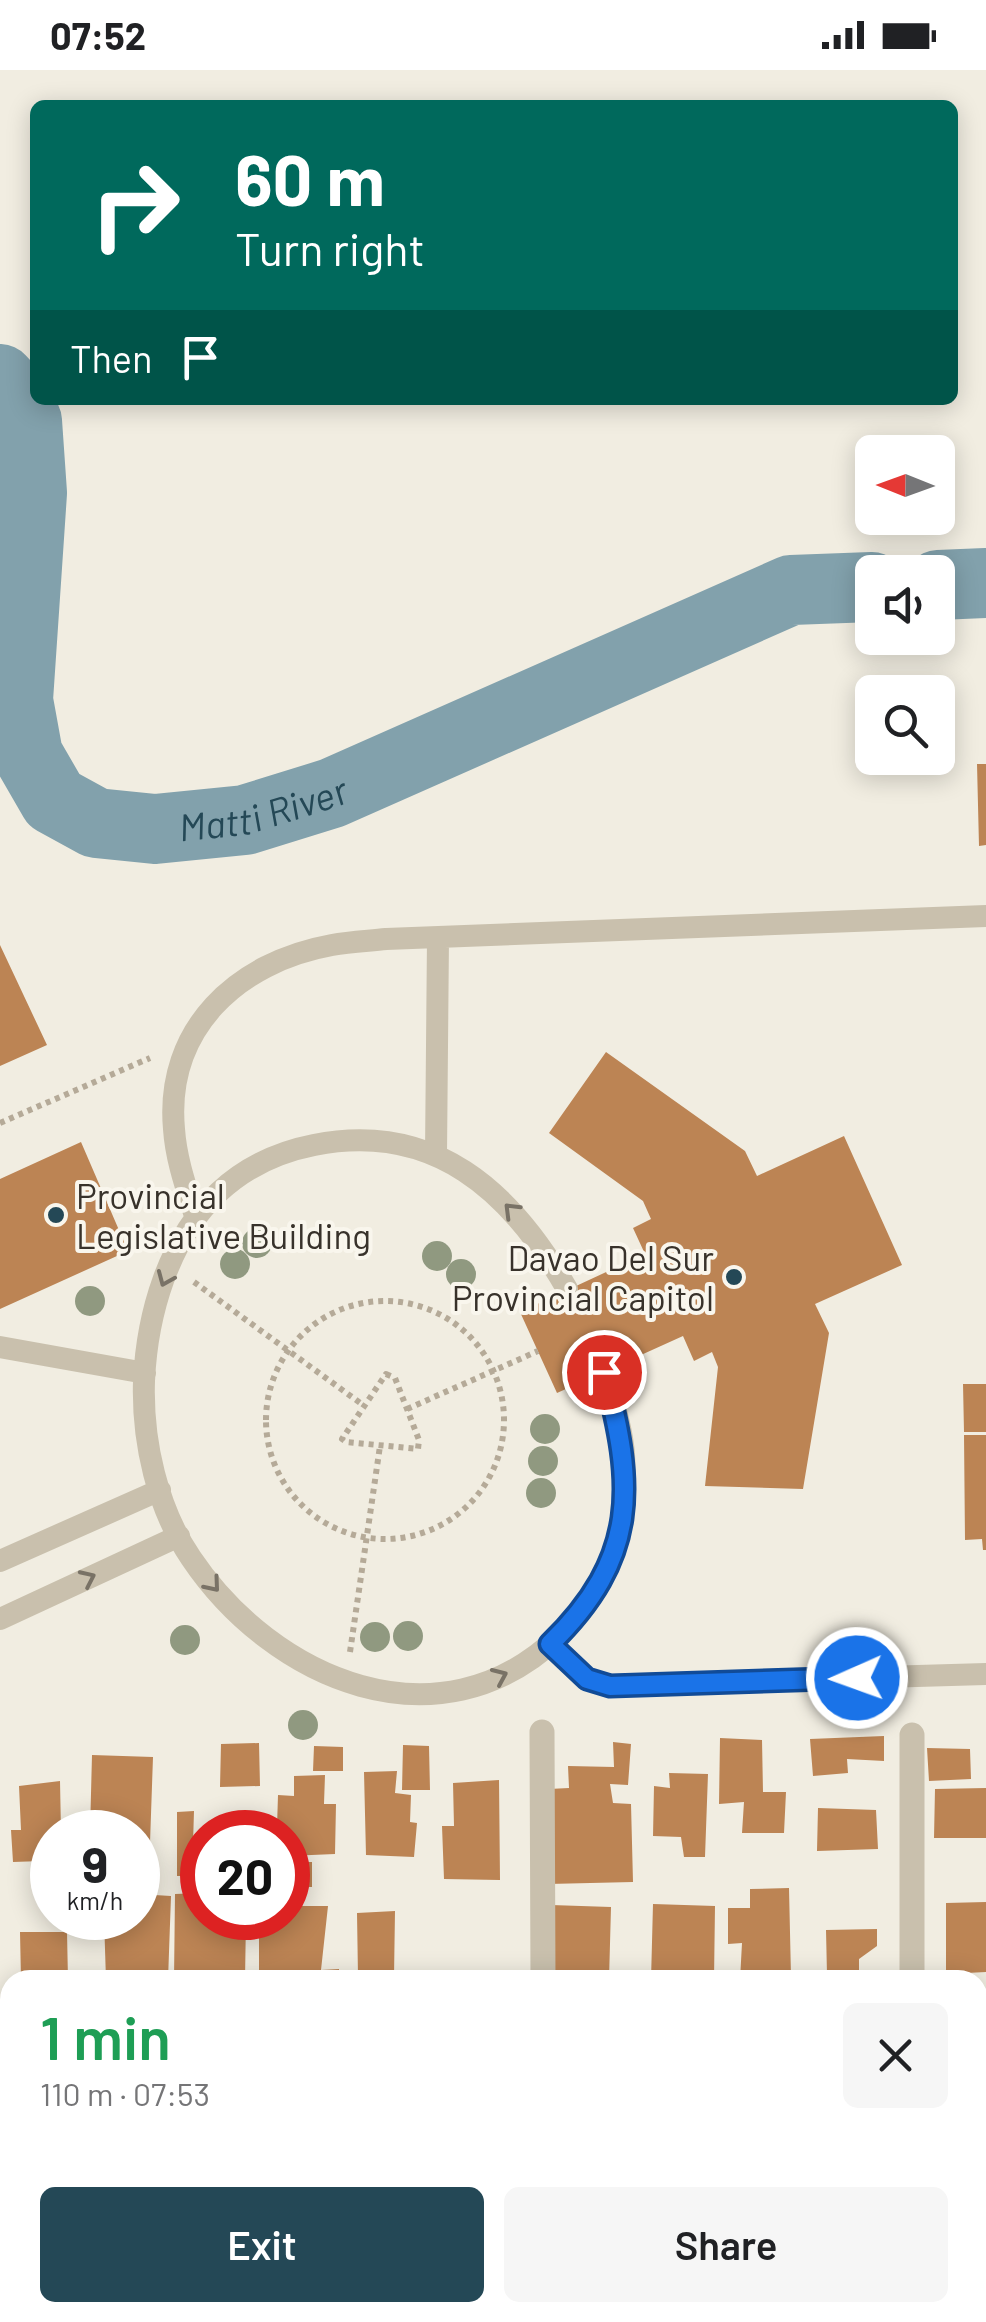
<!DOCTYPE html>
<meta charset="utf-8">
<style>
:root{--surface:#fff;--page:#f6f6f6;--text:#202124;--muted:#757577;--accent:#244856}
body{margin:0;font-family:Barlow,sans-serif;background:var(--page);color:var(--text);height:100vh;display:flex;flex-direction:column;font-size:38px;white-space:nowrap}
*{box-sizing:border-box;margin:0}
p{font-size:32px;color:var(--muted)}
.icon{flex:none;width:55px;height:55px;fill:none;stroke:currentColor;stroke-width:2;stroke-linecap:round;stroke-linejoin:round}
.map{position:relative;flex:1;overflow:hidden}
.drawer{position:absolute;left:0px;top:1900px;width:988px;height:352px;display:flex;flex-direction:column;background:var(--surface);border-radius:30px 30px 0 0;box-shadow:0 5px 25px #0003}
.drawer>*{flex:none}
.banner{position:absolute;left:30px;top:30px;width:928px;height:305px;border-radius:15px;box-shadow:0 5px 25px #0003;background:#00695c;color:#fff;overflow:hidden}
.needle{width:65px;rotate:271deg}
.fabs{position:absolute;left:855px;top:365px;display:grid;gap:20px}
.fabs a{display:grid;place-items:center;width:100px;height:100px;border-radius:15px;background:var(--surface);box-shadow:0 5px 25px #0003;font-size:50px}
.speed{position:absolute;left:30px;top:1740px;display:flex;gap:20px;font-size:50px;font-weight:700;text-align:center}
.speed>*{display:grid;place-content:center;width:130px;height:130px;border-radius:50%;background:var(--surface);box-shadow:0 5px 25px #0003;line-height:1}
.speed small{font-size:25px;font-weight:400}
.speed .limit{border:15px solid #d22;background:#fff;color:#111}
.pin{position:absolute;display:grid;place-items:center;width:85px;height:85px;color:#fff;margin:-42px;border:5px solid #fff;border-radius:50%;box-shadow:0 2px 10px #0007}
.me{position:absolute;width:110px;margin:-55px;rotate:268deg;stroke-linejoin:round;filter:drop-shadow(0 0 8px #0008)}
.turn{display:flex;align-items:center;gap:35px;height:210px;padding:0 40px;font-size:45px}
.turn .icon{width:130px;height:130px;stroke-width:2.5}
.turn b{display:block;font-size:70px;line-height:85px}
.then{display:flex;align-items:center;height:95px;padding:0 40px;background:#0003;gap:20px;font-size:38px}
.round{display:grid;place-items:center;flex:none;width:105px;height:105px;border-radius:15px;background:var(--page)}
.headline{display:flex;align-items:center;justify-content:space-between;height:170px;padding:0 40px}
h1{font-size:60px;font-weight:600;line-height:75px;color:#1e9e55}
.button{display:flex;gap:20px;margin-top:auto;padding:20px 40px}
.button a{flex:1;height:115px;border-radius:15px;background:var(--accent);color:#fff;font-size:40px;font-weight:600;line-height:115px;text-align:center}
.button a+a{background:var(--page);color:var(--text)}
.status{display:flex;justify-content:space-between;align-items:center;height:70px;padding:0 50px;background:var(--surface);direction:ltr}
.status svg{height:28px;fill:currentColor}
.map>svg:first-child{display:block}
</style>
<div class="status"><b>07:52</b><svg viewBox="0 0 49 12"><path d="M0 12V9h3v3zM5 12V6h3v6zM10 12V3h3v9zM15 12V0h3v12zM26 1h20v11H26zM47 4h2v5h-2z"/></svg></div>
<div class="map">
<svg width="986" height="2252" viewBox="0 0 986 2252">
<rect width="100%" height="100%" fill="#f1ede1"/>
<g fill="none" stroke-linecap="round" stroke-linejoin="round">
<g stroke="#82a1ac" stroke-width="70">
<path id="s1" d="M0 309 13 323 27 351 32 423 18 630 28 685 54 730 96 753 155 759 245 750 332 723 791 520 872 517"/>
<path d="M938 515 986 513"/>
</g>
</g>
<path fill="#bc8454" d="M977 694H986V775L979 776Z
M0 875 47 975 0 996Z
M606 982 745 1081 757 1106 844 1066 902 1195 815 1234 829 1263 803 1419 705 1416 718 1297 712 1282 694 1291 683 1266 557 1323 520 1242 645 1184 633 1158 651 1149 643 1131 549 1063Z
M81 1072 128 1181 0 1239V1109Z
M963 1314H986V1362H964Z
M964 1365H986V1480H983L982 1469 965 1470Z
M884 1666V1691L847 1689 848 1703 813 1706 810 1669Z
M720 1668 762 1670 763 1722H786L784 1763H742L744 1732 719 1734Z
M613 1672 631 1674 628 1715 610 1714 613 1733 631 1734 633 1812 548 1814 549 1719 569 1718 568 1696 614 1697Z
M259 1673 260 1716 220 1717 221 1674Z
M403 1675 429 1676 430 1720H402Z
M314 1676 343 1677V1701H313Z
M927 1678 970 1679 971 1709 929 1711Z
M92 1685 153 1687 150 1773H138V1762H90Z
M397 1701 395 1723 411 1725 410 1752 417 1753 414 1787 366 1785 364 1702Z
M669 1703 708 1704 705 1787H684L681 1767 653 1766 654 1716 670 1718Z
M325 1705 324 1734H336L335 1784 288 1786V1762H263L262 1758 277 1757 278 1725 294 1726V1706Z
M499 1710 500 1810 444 1809 442 1756H454L453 1713Z
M60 1711 61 1762H52V1770L41 1769 42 1791 13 1792 11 1760H21L19 1716Z
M986 1718V1768H934L935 1719Z
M818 1738 876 1740 878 1779 817 1781Z
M194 1741 192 1806H177V1742Z
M288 1792H312V1817H288Z
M789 1818 791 1907 776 1905 775 1910H740L742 1873 728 1874V1838H750V1819Z
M202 1823V1848H246L245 1910H174L175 1824Z
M138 1824 171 1826 168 1910H106L104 1848H138Z
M986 1832V1902L946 1904V1833Z
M653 1834 715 1836 714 1910H651Z
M551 1835 611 1837 609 1910H550Z
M288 1836H328L321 1900 339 1899V1910H259V1848H288Z
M395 1841 394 1907H358L357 1843Z
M877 1859V1876L859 1889V1902L827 1905 826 1860Z
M20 1862H67L68 1910H21Z
M978 1962H986V2112H978Z
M0 2086 10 2110V2194L0 2198Z
M10 2225V2242L28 2244 0 2250V2228Z
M986 2234V2252H944V2242H978V2235Z
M61 2242H80L85 2252H47Z
M442 2242H524V2252H442Z
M554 2242H619L620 2252H554Z
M658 2242H719L718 2252H658Z
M743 2242H794L793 2252H743Z
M833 2242H892L891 2252H833Z"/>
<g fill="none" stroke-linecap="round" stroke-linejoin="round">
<path stroke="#b5aa98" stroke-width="6" stroke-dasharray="5 5" stroke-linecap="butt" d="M0 1053 150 988
M194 1212 363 1335
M266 1350a119 119 0 1 1 238 0a119 119 0 1 1-238 0Z
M386 1304 395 1308 419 1370 418 1379 347 1372 342 1369Z
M407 1339 538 1281
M350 1582 380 1376
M978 1943H986
M0 2213 10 2210"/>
<path stroke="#c9c0ad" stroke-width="22" d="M436 1084 438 868
M196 1149C187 1120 176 1090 174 1059 165 959 237 892 332 875 350 872 368 871 386 869L986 846
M567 1219C511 1121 434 1051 314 1075 278 1082 246 1097 219 1122 168 1169 147 1245 144 1311 142 1371 157 1438 191 1488 273 1610 439 1681 559 1566 612 1514 628 1458 624 1384 622 1357 612 1328 605 1302
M0 1277 145 1303
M0 1491 160 1420
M0 1549 179 1466
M550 1574 587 1609 611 1615 986 1604"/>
<path stroke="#c9c0ad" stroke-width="25" d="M542 1662 543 1910
M912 1665V1910
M0 1954H10
M0 2010 10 2030
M113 2242 117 2252
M546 2242V2252
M910 2252V2242"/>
</g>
<g fill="#909980">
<circle cx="257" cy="1173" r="15"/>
<circle cx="437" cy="1186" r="15"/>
<circle cx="235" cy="1194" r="15"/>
<circle cx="461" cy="1204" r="15"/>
<circle cx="90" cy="1231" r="15"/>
<circle cx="545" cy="1359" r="15"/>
<circle cx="543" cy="1391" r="15"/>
<circle cx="541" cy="1423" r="15"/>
<circle cx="408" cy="1566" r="15"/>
<circle cx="375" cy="1567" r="15"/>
<circle cx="185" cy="1570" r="15"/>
<circle cx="303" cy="1655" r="15"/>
</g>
<defs><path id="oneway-chevron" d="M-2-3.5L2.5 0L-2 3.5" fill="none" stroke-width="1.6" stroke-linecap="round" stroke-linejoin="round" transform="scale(2.5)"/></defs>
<g stroke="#797266">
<use href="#oneway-chevron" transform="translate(511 1140) rotate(-135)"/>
<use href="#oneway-chevron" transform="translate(165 1209) rotate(113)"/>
<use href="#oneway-chevron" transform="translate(88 1508) rotate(-25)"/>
<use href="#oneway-chevron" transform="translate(213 1515) rotate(50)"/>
<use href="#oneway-chevron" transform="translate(500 1606) rotate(-24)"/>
</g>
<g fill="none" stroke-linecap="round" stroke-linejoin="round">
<g stroke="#114b97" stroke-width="25">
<path id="route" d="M604 1302C635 1416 639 1487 550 1574L587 1609 610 1616 857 1608"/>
</g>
<use href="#route" stroke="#1a73e8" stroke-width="18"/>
</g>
<g fill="#244856" stroke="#f9f6ed" stroke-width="4">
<circle cx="56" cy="1145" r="10"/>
<circle cx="734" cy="1207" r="10"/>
</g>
<g text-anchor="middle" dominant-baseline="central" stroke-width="8" stroke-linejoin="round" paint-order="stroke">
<g font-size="35" fill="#38322b" stroke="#f9f6ed" text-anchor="start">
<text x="76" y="1125">Provincial<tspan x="76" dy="40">Legislative Building</tspan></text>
<text x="714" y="1187" text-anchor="end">Davao Del Sur<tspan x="714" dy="40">Provincial Capitol</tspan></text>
</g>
<g font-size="38" font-style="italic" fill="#244856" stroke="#f9f6ed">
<text stroke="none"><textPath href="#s1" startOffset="655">Matti River</textPath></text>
</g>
</g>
</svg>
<div class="fabs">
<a><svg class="needle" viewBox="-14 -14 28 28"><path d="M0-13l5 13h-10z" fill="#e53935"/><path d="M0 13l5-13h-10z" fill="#757577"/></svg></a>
<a><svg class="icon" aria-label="sound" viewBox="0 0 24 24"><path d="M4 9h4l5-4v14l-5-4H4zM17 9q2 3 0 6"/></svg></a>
<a><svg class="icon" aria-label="search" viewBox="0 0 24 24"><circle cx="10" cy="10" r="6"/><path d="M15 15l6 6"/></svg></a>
</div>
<div class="speed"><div>9<small>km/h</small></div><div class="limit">20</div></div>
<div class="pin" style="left:604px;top:1302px;background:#d93025"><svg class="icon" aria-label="arrive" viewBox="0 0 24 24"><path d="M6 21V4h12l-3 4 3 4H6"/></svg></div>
<svg class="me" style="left:857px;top:1608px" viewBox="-20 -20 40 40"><circle r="17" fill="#1a73e8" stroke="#fff" stroke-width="3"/><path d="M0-11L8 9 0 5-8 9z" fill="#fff"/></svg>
<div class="banner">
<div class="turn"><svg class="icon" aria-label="right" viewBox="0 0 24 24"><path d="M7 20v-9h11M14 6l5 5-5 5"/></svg><div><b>60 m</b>Turn right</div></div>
<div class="then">Then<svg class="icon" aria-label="arrive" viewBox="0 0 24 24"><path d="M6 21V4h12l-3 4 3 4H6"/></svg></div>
</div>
<section class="drawer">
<div class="headline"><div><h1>1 min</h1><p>110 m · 07:53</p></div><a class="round"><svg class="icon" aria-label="close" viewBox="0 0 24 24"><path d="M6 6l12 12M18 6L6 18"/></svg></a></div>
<div class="button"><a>Exit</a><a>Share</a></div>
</section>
</div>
